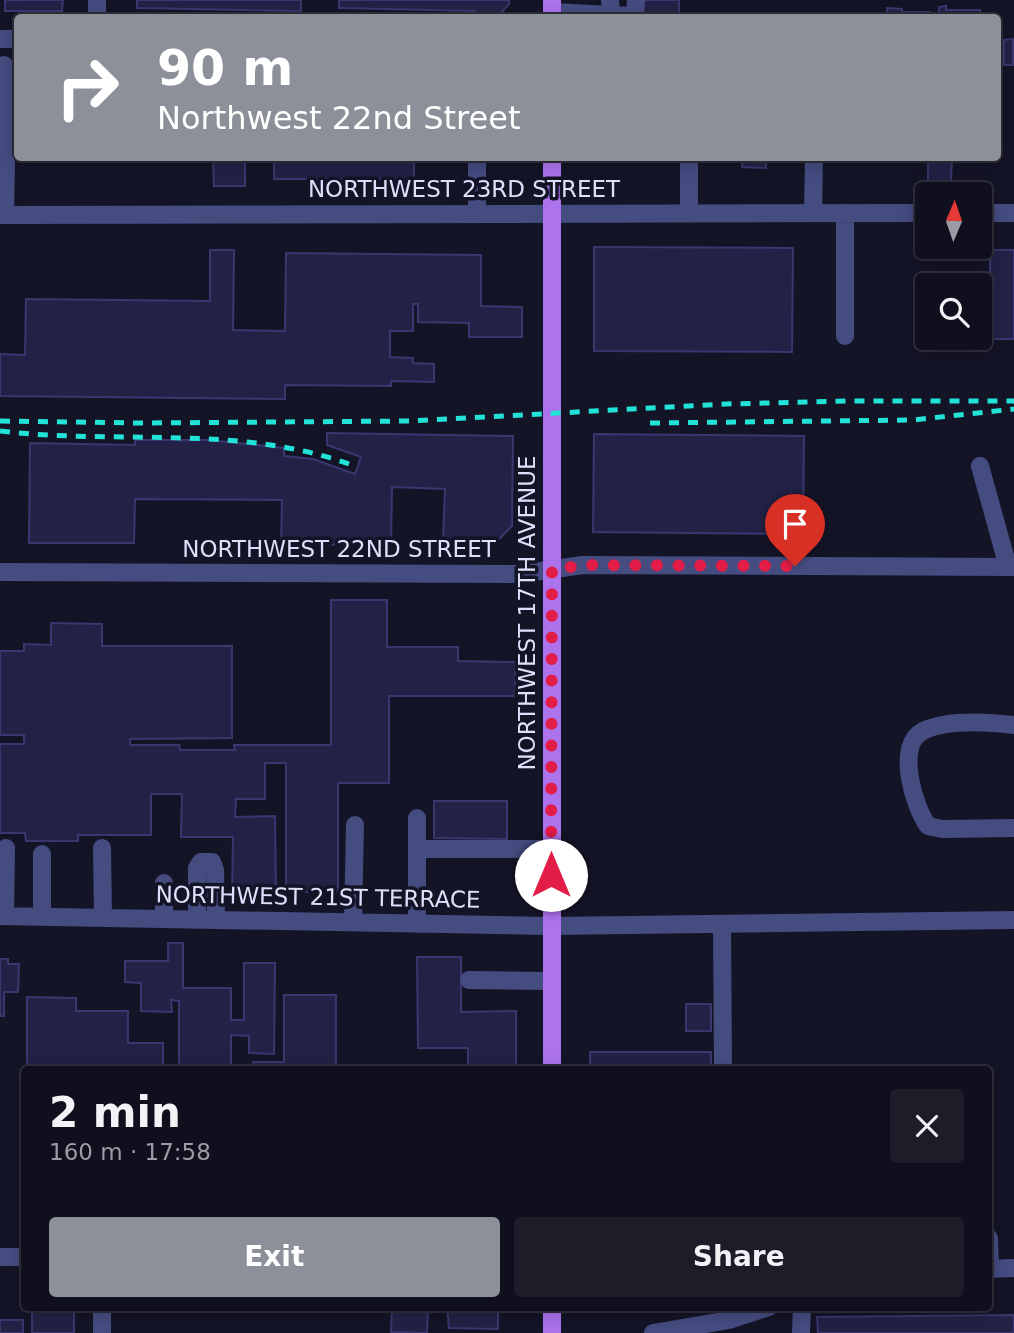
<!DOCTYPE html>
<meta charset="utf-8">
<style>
:root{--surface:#0f0f1d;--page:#1d1d2a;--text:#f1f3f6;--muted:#9b9ca4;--line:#2f2f3b;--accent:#8c9099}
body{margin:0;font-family:"DejaVu Sans",sans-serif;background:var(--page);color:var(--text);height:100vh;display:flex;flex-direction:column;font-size:26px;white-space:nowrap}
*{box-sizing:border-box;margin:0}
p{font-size:23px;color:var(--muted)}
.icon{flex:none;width:38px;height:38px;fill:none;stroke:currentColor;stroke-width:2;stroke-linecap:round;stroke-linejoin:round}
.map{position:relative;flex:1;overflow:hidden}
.panel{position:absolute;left:21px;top:1066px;width:971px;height:245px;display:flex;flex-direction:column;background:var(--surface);border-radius:7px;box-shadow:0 4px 18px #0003,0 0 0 2px var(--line)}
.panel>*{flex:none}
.banner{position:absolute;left:14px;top:14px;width:987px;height:147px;border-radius:7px;box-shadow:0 4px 18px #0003,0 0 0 2px var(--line);background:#8c9099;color:#fff;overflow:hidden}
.needle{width:46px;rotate:2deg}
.fabs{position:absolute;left:915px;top:182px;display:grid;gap:14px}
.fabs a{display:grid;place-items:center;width:77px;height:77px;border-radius:7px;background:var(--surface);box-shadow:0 4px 18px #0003,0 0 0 2px var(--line);font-size:35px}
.pin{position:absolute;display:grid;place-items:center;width:60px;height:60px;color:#fff;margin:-72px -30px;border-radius:50% 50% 50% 0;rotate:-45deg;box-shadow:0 0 7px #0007}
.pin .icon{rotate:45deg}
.me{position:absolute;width:77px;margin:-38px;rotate:0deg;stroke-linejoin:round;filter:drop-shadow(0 0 5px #0008)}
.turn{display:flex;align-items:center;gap:24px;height:147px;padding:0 28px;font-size:32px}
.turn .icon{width:91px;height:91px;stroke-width:2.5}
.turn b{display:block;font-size:49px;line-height:60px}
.round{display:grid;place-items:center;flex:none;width:74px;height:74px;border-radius:7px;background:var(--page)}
.head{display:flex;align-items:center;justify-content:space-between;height:119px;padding:0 28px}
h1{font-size:42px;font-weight:700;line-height:52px}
.action{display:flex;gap:14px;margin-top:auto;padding:14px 28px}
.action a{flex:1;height:80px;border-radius:7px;background:var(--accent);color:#fff;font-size:28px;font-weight:700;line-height:80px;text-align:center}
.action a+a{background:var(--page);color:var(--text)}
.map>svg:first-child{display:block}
</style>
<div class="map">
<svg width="1014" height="1333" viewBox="0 0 1014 1333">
<rect width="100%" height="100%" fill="#141427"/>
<path fill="#232246" stroke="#39376f" stroke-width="2" d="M5 0H63L62 11H5Z
M137 0H301V11L137 8Z
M339 0H509V4L501 13 494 16 475 14V11L339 8Z
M643 0H679V18H643Z
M946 6V10H980L981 18H939V7Z
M887 8 902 9V12H930V18H887Z
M1013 39V65H1004V40Z
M207 158H245V186H214L213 161H207Z
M274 158H414V179H274Z
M742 158H766V168L742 167Z
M928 158H952L951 181H928Z
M594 247 793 248 792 352 594 351Z
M210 250H234L233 330 285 331 286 253 481 255V306L522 307V337H469V323L418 322V304H413V331H390V357L413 358V363L434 364V382L391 381V386L285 385V399L0 396V354L25 355 26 299 210 301Z
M990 250H1014V339H990Z
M327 433 513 436 512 526 496 542 443 540 445 489 392 487 391 545 281 544 282 500 135 499 134 543H29L30 443 135 445V440H210L284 448V456L313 459 355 474 361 457 327 445Z
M594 434 804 436 803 534 593 532Z
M331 600H387V647H458V661L515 662V696H389V783H338V892H286V763H265V799H236L235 817 275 816 276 892H232L233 837H181L182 794H151V835H78V841H26L25 833H0V744H24V735H0V651H24V644L51 645V623L102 624V646H232V738L130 739V745H179L180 750H235L234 745H331Z
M434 801H507V839L434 838Z
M168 943H183V988H231V1020H244V963H275L274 1054 249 1053V1036L231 1035V1069H179V1001L171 1000 172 1012 141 1011V983L125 982V961H168Z
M417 957H461V1012L516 1011V1069H468V1048H418Z
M0 959H8V964H19L18 992H4V1016H0Z
M284 995H336V1069H253V1062H284Z
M27 997 76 998V1011H128V1043H163V1065H145V1069H27Z
M686 1004H711V1031H686Z
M590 1052H711V1069H590Z
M34 1307H71V1310H74V1333H32V1310H35Z
M392 1307H428L427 1333 391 1332Z
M447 1307H498V1329L449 1328Z
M1014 1315V1333H818L817 1317Z
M0 1320H23V1333H0Z"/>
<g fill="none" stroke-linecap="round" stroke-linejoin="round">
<path stroke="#454c80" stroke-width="18" d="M97 0V18
M552 12 611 15 610 0
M611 15 635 16 636 0
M0 39H18
M4 65 6 160 5 215
M689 158V213
M477 213V158
M813 213 814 158
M980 213H1014
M0 215 928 213
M845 336V213
M980 466 1008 567
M0 572 520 574 583 565 1014 567
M1014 725C988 722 947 719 923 731 895 745 914 807 928 826L942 829 1014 828
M417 818V924
M102 848 103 918
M418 849H551
M164 883V919
M0 916 551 926 1014 920
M5 916 6 848
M42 917V854
M197 919V868L201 862H212L215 870 216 920
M353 922 355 825
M722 924 723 1069
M469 980 551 981
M989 1238 990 1269
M0 1257H24
M989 1269 1014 1268
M102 1307V1333
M653 1333 729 1320 769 1307
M801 1333 802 1307"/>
<path stroke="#ac73ed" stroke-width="18" d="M552 0V18
M552 1069V158
M552 1333V1307"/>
<path stroke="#22e3d7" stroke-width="5" stroke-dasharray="10 9" stroke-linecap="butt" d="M0 421 141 423 409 421 726 404 849 401H1014
M650 423 913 420 1014 409
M0 431C117 445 236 424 349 464"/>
</g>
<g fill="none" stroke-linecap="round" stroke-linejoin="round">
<path stroke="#e11d48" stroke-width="12" stroke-dasharray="0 21.6" d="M551 875 552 570 583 565 795 566"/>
</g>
<g text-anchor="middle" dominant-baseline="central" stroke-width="7" stroke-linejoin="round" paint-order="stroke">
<g font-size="23" fill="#dedffb" stroke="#141427">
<text x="464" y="189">NORTHWEST 23RD STREET</text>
<text x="339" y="549">NORTHWEST 22ND STREET</text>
<text transform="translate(527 613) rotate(-90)">NORTHWEST 17TH AVENUE</text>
<text transform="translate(318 897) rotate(1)">NORTHWEST 21ST TERRACE</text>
</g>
</g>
</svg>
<div class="fabs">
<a><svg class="needle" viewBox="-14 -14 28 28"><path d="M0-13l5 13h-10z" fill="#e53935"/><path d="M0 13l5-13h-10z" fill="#9b9ca4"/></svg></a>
<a><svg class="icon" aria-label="search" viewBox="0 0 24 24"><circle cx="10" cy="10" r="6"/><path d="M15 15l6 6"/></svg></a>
</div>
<div class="pin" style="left:795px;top:566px;background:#d93025"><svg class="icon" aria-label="arrive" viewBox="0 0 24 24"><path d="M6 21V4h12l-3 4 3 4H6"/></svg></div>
<svg class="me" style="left:551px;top:875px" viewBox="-20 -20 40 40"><circle r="19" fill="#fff"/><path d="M0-13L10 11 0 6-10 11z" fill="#e11d48"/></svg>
<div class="banner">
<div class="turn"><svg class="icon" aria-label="right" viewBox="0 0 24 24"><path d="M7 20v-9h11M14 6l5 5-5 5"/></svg><div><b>90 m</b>Northwest 22nd Street</div></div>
</div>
<section class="panel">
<div class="head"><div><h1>2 min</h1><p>160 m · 17:58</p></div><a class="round"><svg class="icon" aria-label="close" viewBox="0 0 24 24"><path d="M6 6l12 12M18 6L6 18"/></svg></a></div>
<div class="action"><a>Exit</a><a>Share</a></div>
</section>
</div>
